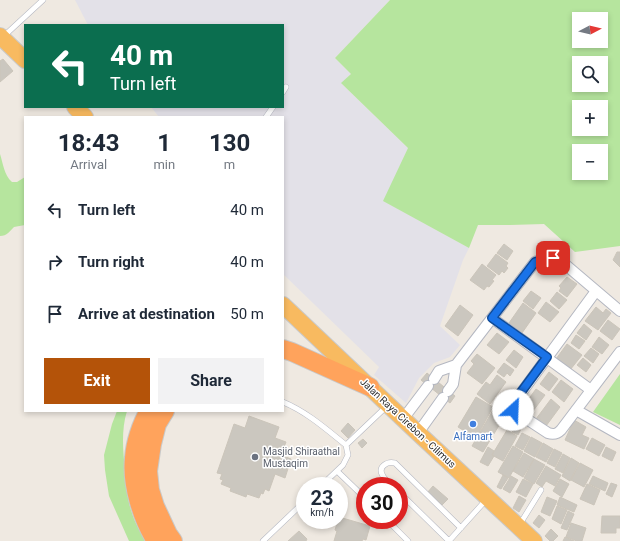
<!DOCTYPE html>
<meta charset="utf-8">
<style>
:root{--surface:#fff;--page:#f2f2f3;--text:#1f2937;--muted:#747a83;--accent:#b45309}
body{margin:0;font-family:Roboto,sans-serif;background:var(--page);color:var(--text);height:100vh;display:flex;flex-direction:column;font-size:15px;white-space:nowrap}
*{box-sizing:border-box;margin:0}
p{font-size:13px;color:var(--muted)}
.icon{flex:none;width:22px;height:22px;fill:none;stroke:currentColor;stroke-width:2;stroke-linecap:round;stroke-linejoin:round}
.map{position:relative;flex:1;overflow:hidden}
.drawer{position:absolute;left:24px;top:116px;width:260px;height:296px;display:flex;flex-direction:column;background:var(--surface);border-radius:0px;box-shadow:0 2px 6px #0003}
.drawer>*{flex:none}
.banner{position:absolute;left:24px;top:24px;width:260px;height:84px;border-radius:0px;box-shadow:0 2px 6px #0003;background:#0b6e4f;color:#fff;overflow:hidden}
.needle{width:26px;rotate:83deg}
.fabs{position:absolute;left:572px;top:12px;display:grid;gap:8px}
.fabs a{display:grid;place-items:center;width:36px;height:36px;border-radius:0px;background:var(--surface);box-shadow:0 2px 6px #0003;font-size:20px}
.speed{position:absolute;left:296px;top:477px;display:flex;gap:8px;font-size:20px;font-weight:700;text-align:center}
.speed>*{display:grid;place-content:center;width:52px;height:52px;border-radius:50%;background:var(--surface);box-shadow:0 2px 6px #0003;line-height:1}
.speed small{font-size:10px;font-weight:400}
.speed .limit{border:6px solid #d22;background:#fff;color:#111}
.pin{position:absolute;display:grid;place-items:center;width:34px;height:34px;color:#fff;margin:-17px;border-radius:8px;box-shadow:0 2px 6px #0006}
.me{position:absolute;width:44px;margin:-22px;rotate:25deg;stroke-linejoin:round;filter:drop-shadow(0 0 3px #0008)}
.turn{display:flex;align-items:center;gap:14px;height:84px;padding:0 20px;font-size:18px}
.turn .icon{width:52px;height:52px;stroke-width:2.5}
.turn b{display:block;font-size:28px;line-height:34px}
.eta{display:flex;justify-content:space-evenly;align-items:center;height:68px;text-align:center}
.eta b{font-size:24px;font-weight:700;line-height:28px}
.cta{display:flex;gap:8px;margin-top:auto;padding:8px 20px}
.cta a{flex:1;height:46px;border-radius:0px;background:var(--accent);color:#fff;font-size:16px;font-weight:700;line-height:46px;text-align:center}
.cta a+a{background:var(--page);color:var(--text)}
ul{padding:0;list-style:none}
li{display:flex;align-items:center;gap:12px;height:52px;padding:0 20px}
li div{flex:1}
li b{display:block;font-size:15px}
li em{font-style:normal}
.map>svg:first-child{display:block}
</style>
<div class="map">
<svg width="620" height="541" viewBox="0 0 620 541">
<rect width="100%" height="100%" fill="#efe9e1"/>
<path fill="#e3e1e8" d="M75 0H390L335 58 351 74 342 84 408 148 384 201 469 248 463 260 440 326 460 345 450 357 434 363 419 378 406 403 374 375 379 367 283 274V117H159L151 107H283V25H88Z"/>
<path fill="#b6e59e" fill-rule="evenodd" d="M390 0H620V246L575 252 544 224 510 225H478L469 248 383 201 408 148 341 83 351 74 335 58ZM579 19H601V41H579ZM579 63H601V85H579ZM579 107H601V129H579ZM579 151H601V173H579Z
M0 154C3 163 4 175 12 182H17L25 177V225L14 227C10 231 7 236 0 236Z
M620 374V425L593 412Z
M117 411H127C121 430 123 451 125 470 126 483 127 498 131 510 134 521 140 532 146 541H129L109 496 105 470 104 455 112 424Z"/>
<path fill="#cbc7bf" stroke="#cbc5ba" d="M3 59 13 71 0 82V61Z
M504 244 513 251 507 260 497 253Z
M617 252H620V267L613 260Z
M496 254 508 263 506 266 508 268 504 273 502 271 499 275 487 266Z
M482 264 496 275 492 280 494 281 489 287 487 286 484 290 470 280Z
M567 277 577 284 567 297 559 291 561 288 559 286Z
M531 291 541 298 533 309 523 301Z
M557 292 567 300 559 309 550 301Z
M546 302 559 312 550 322 538 313Z
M523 303 536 313 522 333 509 323Z
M460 305 473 315 458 336 445 326Z
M596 307 603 313 606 309 611 313 598 330 585 321Z
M608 320 620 329 612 340 600 331Z
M584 324 592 331 586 340 577 333Z
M497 333 509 342 499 354 487 345Z
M576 335 585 341 579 349 571 343Z
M599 337 609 345 602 354 592 347Z
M567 344 582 355 570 370 556 359Z
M591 348 599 354 593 363 584 356Z
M514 350 523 357 516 368 506 360Z
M477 354 495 368 482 384 467 373 474 364 471 361Z
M583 358 591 365 586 372 577 365Z
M504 363 514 370 510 376 507 373 504 377 497 372Z
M549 372 558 379 549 391 540 384Z
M427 373 455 396 450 403 421 380Z
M497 375 506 382 490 404 477 394 486 382 490 385Z
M561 380 573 389 564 402 552 392Z
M536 389 545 395 530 415 522 408Z
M476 397 493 407 476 438 458 427Z
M551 399 560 407 546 426 536 419Z
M493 410 504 417 483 452 472 446Z
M249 416 279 427 275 438 286 442 281 455 291 459 285 478 275 474 269 491 265 489 263 494 261 493 259 498 247 494 246 497 230 491 231 488 221 484 223 480 220 479 222 474 217 473 234 424 245 428Z
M574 420 586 427 582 435 589 438 584 449 565 440Z
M348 423 355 430 348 438 341 431Z
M515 426 521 429 518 435 512 432Z
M507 430 517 436 503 461 492 455Z
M522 433 530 437 523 450 515 446Z
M531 437 542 443 535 457 524 451Z
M592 438 605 445 599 456 586 449Z
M363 439 367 443 362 448 358 443Z
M543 443 553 449 546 462 536 457Z
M513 446 523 452 509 478 498 472Z
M488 447 494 451 492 455 494 456 488 466 480 462Z
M606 447 616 452 612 461 602 456Z
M554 449 562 453 555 467 547 463Z
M524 453 534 459 523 477 513 471Z
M563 454 570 458 563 473 555 469Z
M571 458 579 463 570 481 562 476Z
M534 459 545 465 534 484 524 478Z
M580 463 593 470 584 487 571 480Z
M546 466 561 475 555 486 546 481 542 487 536 483Z
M503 475 508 478 501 489 497 487Z
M511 476 518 480 510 493 503 489Z
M593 476 608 483 605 491 589 484Z
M523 479 533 484 526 497 516 492Z
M560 479 569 484 562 497 553 491Z
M611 483 617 485 612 497 606 494Z
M587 484 600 490 594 505 580 499Z
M433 486 448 499 441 506 427 493Z
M519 496 526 500 519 512 513 508Z
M547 497 557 501 550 516 541 512Z
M560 497 577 505 574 512 557 505Z
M557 506 567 510 561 524 552 519Z
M568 511 574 514 567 530 561 528Z
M539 515 545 520 539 528 533 523Z
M602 516H620V528H616V533H601Z
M339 517 370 526 366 540 363 539 362 541H334L337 531 335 530 338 520H339Z
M571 523 586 528 582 541H577L566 537Z
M551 529 558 536 553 541H550L545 536Z
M299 531 307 539 306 541H288Z
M565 537 574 541H563Z"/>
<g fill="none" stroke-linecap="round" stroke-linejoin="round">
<g stroke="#b4b7c1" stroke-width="6">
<path id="service" d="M4 36 43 0
M283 92 286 87
M266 117 273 107
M283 402C307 412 326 429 346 445
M337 471 365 498
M321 486 343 465 348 455 346 445 386 407
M393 486C389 483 385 480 383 476 377 467 387 461 395 463L461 528
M399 492 449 541
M387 520 408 541
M520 524 541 490
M263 541 305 501
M449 541 486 500"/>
</g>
<g stroke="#b4b7c1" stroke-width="12">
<path id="minor" d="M596 291 516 400 512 406 513 410 548 433C554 435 557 434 561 430L620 352
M492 318 591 390
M434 379 439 371 456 365
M448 391 453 384 456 365 535 262C545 259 550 257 560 260L620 311
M576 410 620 435
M403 419 428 386
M418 433 443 398"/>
</g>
<g stroke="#c9c9c9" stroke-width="18">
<path id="trunk" d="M0 36 25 60
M75 107 85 117
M283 305 418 433 534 541"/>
</g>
<g stroke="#c9c9c9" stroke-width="20">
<path id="motorway" d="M283 349 292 352 370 387
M149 411C141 424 135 443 134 458 131 484 142 519 156 541
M165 411 157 424 152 444 148 471 150 490 155 506 168 534 173 541"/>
</g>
<use href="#service" stroke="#fff" stroke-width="5"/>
<use href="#minor" stroke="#fff" stroke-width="10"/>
<use href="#trunk" stroke="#f8ba60" stroke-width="16"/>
<use href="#motorway" stroke="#ffa35c" stroke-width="18"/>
</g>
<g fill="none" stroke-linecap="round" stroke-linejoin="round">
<g stroke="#114b97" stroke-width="10">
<path id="route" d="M513 410 512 406 513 403 547 357 492 318 535 262 544 259 553 258"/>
</g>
<use href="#route" stroke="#1a73e8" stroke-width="7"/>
</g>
<circle fill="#3f7fe0" stroke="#fff" stroke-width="1.5" cx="473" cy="424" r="4"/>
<circle fill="#6b7280" stroke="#fff" stroke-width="1.5" cx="255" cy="457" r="4"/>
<g text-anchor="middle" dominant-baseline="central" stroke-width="3" stroke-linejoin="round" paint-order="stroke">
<g font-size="10" fill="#2e2e2e" stroke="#fff">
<text transform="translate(408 423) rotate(43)">Jalan Raya Cirebon - Cilimus</text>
</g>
<g font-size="10" fill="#366cbe" stroke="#fff">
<text x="473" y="436">Alfamart</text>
</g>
<g font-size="10" fill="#5b616d" stroke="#fff" text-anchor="start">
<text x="263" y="451">Masjid Shiraathal<tspan x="263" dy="12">Mustaqim</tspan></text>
</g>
</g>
</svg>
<div class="fabs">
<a><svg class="needle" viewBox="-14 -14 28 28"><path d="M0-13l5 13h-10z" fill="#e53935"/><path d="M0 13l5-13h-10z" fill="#747a83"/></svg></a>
<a><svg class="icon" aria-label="search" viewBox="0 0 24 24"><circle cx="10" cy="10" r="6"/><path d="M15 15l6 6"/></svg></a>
<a>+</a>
<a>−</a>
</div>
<div class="speed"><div>23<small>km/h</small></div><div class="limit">30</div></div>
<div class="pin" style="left:553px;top:258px;background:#d93025"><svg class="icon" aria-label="arrive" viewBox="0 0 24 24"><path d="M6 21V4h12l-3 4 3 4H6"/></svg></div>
<svg class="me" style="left:513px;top:410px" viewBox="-20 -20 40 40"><circle r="19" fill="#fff"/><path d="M0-13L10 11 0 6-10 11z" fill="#1a73e8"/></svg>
<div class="banner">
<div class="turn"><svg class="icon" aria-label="left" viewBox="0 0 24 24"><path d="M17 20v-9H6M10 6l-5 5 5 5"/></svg><div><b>40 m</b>Turn left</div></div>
</div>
<section class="drawer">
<div class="eta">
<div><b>18:43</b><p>Arrival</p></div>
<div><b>1</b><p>min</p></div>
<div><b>130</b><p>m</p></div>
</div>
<ul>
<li><svg class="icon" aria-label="left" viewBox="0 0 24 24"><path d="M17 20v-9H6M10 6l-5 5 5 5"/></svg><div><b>Turn left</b></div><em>40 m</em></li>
<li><svg class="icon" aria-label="right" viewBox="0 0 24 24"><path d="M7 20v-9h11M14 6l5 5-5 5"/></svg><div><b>Turn right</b></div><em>40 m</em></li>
<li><svg class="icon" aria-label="arrive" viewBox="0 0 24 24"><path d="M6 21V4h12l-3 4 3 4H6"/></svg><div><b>Arrive at destination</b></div><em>50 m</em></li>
</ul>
<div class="cta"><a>Exit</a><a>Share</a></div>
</section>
</div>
